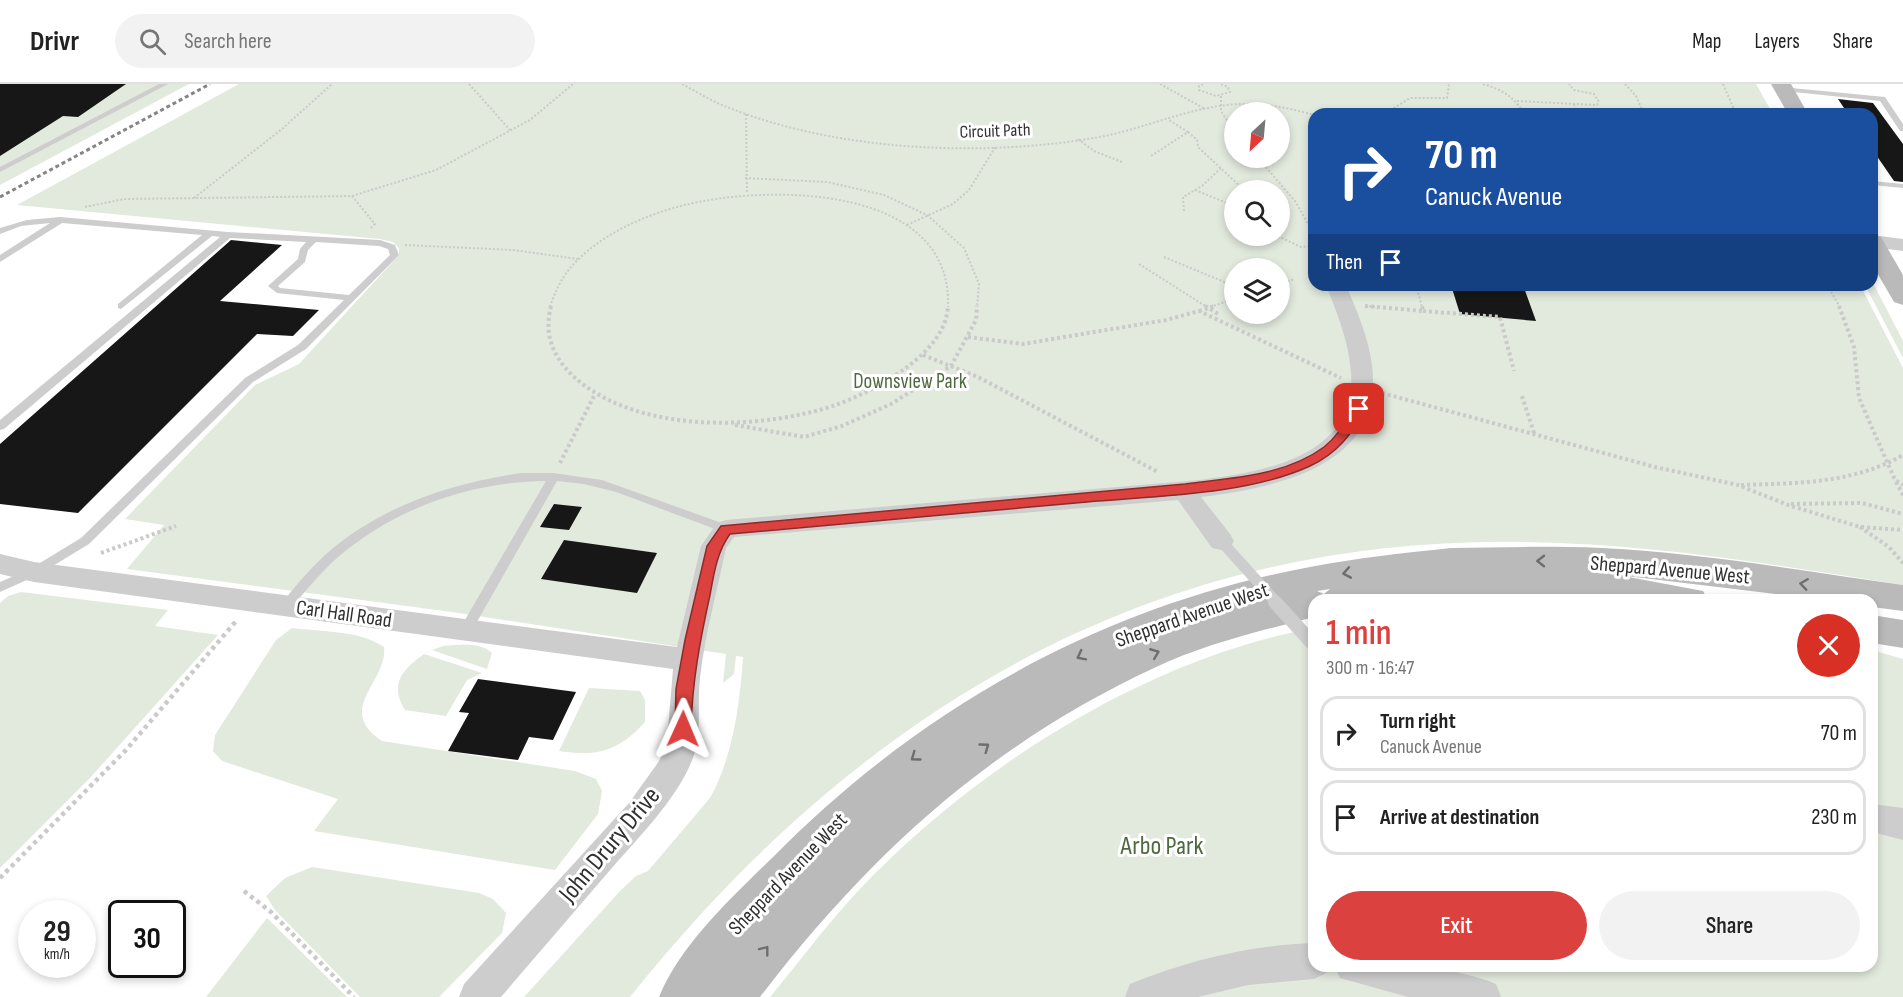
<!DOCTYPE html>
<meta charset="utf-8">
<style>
:root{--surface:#fff;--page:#f2f2f2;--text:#222;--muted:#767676;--line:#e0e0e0;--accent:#db423f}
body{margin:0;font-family:"Sofia Sans Condensed",sans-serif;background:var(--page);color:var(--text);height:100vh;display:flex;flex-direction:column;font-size:22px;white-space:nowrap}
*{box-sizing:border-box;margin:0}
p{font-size:20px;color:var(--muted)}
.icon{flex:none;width:33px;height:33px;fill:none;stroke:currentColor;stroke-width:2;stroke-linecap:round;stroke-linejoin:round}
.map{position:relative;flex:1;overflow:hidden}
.sheet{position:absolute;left:1308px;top:510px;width:570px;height:378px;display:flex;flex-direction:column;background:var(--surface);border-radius:18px;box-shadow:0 3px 9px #0003}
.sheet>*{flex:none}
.guide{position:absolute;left:1308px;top:24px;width:570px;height:183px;border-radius:18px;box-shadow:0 3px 9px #0003;background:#1a4fa0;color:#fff;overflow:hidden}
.needle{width:39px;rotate:206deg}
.buttons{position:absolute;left:1224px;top:18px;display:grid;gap:12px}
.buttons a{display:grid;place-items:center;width:66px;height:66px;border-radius:50%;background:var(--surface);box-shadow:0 3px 9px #0003;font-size:30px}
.speed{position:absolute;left:18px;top:816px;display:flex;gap:12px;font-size:30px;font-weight:700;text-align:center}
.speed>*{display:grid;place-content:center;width:78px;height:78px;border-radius:50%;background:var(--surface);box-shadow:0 3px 9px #0003;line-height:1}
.speed small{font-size:15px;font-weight:400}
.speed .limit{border:3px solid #111;border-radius:9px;background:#fff;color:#111}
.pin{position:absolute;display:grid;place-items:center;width:51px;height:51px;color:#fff;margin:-26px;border-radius:12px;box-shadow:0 3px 9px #0006}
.me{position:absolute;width:66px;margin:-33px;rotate:1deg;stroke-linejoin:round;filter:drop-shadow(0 0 4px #0008)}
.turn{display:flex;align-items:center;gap:21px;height:126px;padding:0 18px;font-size:27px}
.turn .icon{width:78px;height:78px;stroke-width:2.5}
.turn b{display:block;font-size:42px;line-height:51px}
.then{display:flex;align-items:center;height:57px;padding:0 18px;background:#0003;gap:12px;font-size:22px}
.round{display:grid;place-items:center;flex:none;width:63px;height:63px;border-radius:32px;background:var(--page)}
.headline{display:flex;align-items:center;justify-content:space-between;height:102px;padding:0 18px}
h1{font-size:36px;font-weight:600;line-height:45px;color:var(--accent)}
.button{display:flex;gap:12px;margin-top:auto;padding:12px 18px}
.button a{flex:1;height:69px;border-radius:36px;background:var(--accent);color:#fff;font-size:24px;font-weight:600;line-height:69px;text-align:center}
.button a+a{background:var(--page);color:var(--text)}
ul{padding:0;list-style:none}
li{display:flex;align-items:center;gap:18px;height:75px;margin:0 12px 9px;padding:0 6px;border:3px solid var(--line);border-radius:18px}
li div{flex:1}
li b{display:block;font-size:22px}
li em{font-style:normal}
header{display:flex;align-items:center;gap:36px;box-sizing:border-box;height:84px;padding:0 30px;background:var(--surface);border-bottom:2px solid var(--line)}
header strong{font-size:28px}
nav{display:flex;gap:33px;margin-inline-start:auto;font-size:21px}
.search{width:420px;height:54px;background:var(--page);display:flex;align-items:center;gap:15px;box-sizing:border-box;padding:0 21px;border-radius:33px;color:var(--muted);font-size:22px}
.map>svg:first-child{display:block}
</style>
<header>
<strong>Drivr</strong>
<div class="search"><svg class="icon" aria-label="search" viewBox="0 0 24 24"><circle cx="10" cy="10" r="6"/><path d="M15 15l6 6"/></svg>Search here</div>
<nav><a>Map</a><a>Layers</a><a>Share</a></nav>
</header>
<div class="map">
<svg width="1903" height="913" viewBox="0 0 1903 913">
<rect width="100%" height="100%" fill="#fff"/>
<path fill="#e2e9dd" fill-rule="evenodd" d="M0 0H189L0 101Z
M239 0H1756L1773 30H1314V201H1860L1903 284V501C1778 481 1654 460 1526 458 1152 451 859 626 630 913H524L621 806 636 792 648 787 710 714C733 673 740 619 743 573L736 572 734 590 723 599 726 570 452 528 127 485 164 441 125 435 255 301 299 280 399 171V164L393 158 380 155 17 121ZM1234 28H1280V74H1234ZM1234 106H1280V152H1234ZM1234 184H1280V230H1234Z
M1872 197 1903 257V274L1865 201H1872Z
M21 508 168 526 155 542 218 551 89 695 0 784V519L8 512Z
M292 544C322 548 359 546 384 563 388 598 334 625 382 657L575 687 596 695 602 707 598 730 555 786 314 747 338 715 222 677 213 667 215 651 276 556Z
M1314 544V882H1872V566L1903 575V913H770C796 882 821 848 848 818 964 690 1143 575 1314 544Z
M443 562C459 561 480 558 492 569L487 585 432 566Z
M424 570 482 589 467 596 446 632 405 626C389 600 402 586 424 570Z
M589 604 640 607 645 616V638C619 667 597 673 559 667Z
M312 783 479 809 493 815 506 829 502 849 439 913H360L275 826 266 812 285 794Z
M267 834 347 913H348H206Z"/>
<path fill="#171717" d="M0 0H126L78 33 63 32 0 72Z
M1838 15 1873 19 1903 60V98L1894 97 1872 65V30H1848Z
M231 156 282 161 220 217 319 226 293 252 257 250 78 429 0 420V360Z
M1451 201H1523L1536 237 1460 230Z
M554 420 582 423 569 446 540 443Z
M564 456 657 469 637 509 541 495Z
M478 595 576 608 553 656 529 653 518 676 448 667 469 629 459 628Z"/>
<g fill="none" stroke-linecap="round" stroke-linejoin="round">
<path stroke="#cacaca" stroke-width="2" stroke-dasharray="2 2" stroke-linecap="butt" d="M469 0 510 46
M682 0C697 8 711 17 727 23 839 68 987 74 1105 52 1143 44 1180 28 1219 22 1251 17 1283 22 1314 31
M1160 0 1205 25
M1203 0 1199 2V6L1216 12 1230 8 1228 3 1221 0
M1483 0C1501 5 1515 13 1524 30
M1625 0 1636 12 1644 30
M1723 0 1736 30
M1221 12V27L1234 47
M1517 17 1597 21 1599 18 1594 10 1574 6 1569 0
M1574 20 1577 30
M1387 29 1401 30
M746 30 747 110
M1335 30 1386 29 1410 14H1447L1449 0
M1188 48 1197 56 1198 63 1244 106
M1078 55 1094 67 1122 78
M1151 72 1188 48 1169 36
M1258 74 1295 117 1314 150
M745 94 827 98 884 111 927 131 964 164 979 200 977 223
M1195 106 1234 122
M352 112 375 140 370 145
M194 114 282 45 332 0
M85 123 124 115 352 112 436 86 530 36 573 0
M1184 127 1183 113 1202 102 1221 84
M907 141 953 120 969 106 996 62
M1278 152 1301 163 1314 162
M405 161 513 166 578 175
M1164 173 1234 202
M1139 180 1207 223
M1280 200 1295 195
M1416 201 1422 223
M1827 201 1840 223
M1365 222 1377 223
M550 223C555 208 561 195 571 183 598 152 642 132 681 122 765 100 953 99 948 223
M1210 223 1234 215"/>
<path stroke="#cacaca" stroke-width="4" stroke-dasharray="3 3" stroke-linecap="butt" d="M551 222C544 250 552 271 572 291 629 345 735 346 807 329 841 322 874 306 903 286 924 271 947 249 948 222
M1205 222 1220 231
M1365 222 1423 227 1422 222
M1839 222 1854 263 1859 314 1895 396 1903 401
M1199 227 1215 222
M1423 227 1500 233 1514 287
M968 253 1023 260 1166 236 1199 227 1341 294
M923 271 978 293 1158 388
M1382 309 1655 383 1738 401 1788 421 1860 443 1903 446
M1522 312 1534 349
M735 341 804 353 842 342 891 320 951 282 976 236 977 222
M560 379 595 310
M1896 398 1903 411
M1741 401C1798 399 1852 400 1903 371
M1791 420 1862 419 1903 430
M1860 443 1889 463 1903 479
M101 469 176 442"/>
<path stroke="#cacaca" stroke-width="4.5" stroke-dasharray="4 4" stroke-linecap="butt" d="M0 794 126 666 237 536
M244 807 271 828 354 913"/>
<path fill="#cdcdcd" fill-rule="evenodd" d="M159 0H168L0 88V83Z
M1781 3 1885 13 1903 40V47H1900L1880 17 1784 7 1780 5Z
M1872 97 1903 100V104L1872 101Z
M60 133 228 148 380 156 395 161 399 171 306 265 253 298 89 460 38 491 0 508V498L30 485 81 454 245 294 298 261 344 216 277 209 268 202 298 175 300 165 306 158 230 154 4 345 0 346V336L220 153 212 152 121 225 118 224V220L202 151 62 139 0 178V171L50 139 21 142 0 150V144L27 136ZM316 158 379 162 388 165 390 171 349 211 280 204 278 202 305 178 308 166Z
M521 389H553L602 396 730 442 732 445 726 449 616 408 584 400 557 397 470 550H460L459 546 546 397C470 398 395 424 337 474 320 489 305 508 290 525H282L280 522 282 519C295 502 309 486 325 471 379 423 450 399 521 389Z"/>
<path fill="#cdcdcd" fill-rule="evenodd" d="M1872 151 1903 155V167L1872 163Z
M1326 201H1346C1358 230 1372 261 1373 293 1377 385 1271 404 1201 413L1230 450 1234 457 1230 464 1221 466 1212 464 1178 416 734 453 726 464C717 507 705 550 700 594 697 619 702 647 694 671 680 712 639 753 611 785 574 828 538 870 501 913H459L464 900 629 719 657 680 664 668 668 645 673 585 34 498 0 490V470L34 478 677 563 701 462 717 439 726 436 1200 396C1263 388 1357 373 1351 289 1349 258 1337 229 1326 201Z
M1872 720 1903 724V756L1872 748Z
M1314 859V882H1329L1326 889 1314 895 1248 901 1198 913H1125L1130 900C1189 876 1251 861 1314 859Z
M1334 882C1389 882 1444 879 1496 900L1501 913H1408L1340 894Z"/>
<path fill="#bababa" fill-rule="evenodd" d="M1771 0H1791L1808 30H1788Z
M1872 151 1881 153 1903 191V221L1894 218 1872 180Z
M1451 464C1501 463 1552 462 1602 464 1703 469 1803 487 1903 501V527L1872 523V516H1825L1618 491 1703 507 1708 516 1501 514 1314 516V533C1260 547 1205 560 1154 584 989 661 870 770 760 913H659C680 861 732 813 772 774 920 624 1101 522 1310 483 1357 474 1404 469 1451 464ZM1330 505 1324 510 1317 507Z
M1872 531 1903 536V564L1872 559Z"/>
<path stroke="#858585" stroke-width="3" stroke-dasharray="4 3" stroke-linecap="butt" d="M0 113 210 0"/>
<path stroke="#cdcdcd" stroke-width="11" d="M1221 457 1277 519"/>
<path stroke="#cdcdcd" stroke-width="14" d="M1275 518 1314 561"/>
</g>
<defs><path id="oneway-chevron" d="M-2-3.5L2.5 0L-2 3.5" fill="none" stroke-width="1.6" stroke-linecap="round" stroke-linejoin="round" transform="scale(1.5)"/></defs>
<g stroke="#6e6e6e">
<use href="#oneway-chevron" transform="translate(1541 477) rotate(-180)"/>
<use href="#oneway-chevron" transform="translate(1347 489) rotate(170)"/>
<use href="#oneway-chevron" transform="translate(1804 500) rotate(-172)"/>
<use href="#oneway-chevron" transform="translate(1155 569) rotate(-22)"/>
<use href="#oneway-chevron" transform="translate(1081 572) rotate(153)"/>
<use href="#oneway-chevron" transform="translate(985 663) rotate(-36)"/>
<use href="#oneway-chevron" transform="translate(915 673) rotate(144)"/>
<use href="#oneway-chevron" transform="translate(765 866) rotate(-52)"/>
</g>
<path fill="#db423f" stroke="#8e2b29" stroke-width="1.5" d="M1359 321 1365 325C1352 351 1336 370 1310 382 1247 411 1156 412 1087 418 968 429 849 439 730 450 717 468 714 489 710 511 700 556 692 599 691 645L689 650 683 652 677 650 675 645 676 605 685 556 707 462 721 442 1185 400C1231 394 1285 392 1324 363 1338 352 1346 337 1355 323Z"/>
<g text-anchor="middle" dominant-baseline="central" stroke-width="6" stroke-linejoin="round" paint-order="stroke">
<g font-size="18" fill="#303030" stroke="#fff">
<text transform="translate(995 47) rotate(-2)">Circuit Path</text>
</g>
<g font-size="21" fill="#506a40" stroke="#fff">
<text x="910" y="297">Downsview Park</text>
</g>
<g font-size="21" fill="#303030" stroke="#fff">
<text transform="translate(1670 486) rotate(5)">Sheppard Avenue West</text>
<text transform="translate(344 530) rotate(8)">Carl Hall Road</text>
<text transform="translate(1192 531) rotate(-19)">Sheppard Avenue West</text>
<text transform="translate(788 790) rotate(-46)">Sheppard Avenue West</text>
</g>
<g font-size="26" fill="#303030" stroke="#fff">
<text transform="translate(610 761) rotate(-50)">John Drury Drive</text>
</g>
<g font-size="26" fill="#506a40" stroke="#fff">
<text x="1162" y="762">Arbo Park</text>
</g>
</g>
</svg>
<div class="buttons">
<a><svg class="needle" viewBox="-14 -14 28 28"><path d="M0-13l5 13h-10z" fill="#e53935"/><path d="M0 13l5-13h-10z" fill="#767676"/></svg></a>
<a><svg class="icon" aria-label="search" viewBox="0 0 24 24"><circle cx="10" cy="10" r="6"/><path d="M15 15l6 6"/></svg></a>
<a><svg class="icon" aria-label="layers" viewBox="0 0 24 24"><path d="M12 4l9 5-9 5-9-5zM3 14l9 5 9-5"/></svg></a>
</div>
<div class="speed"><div>29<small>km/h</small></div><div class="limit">30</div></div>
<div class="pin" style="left:1359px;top:325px;background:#d93025"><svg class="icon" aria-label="arrive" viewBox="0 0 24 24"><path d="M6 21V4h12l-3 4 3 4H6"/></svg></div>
<svg class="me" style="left:683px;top:645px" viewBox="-20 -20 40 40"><path d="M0-17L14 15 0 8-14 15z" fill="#db423f" stroke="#fff" stroke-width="4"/></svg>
<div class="guide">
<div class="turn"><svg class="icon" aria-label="right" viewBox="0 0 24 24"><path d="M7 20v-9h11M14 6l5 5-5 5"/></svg><div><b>70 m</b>Canuck Avenue</div></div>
<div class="then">Then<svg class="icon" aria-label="arrive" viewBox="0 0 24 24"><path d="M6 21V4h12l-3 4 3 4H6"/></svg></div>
</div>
<section class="sheet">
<div class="headline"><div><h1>1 min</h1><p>300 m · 16:47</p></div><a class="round" style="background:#d93025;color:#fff"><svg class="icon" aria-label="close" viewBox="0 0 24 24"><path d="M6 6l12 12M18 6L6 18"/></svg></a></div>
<ul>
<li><svg class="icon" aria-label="right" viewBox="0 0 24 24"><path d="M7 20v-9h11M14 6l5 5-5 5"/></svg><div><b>Turn right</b><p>Canuck Avenue</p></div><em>70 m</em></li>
<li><svg class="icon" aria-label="arrive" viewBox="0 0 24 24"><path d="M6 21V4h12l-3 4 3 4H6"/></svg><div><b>Arrive at destination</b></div><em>230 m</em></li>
</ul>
<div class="button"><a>Exit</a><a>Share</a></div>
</section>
</div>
